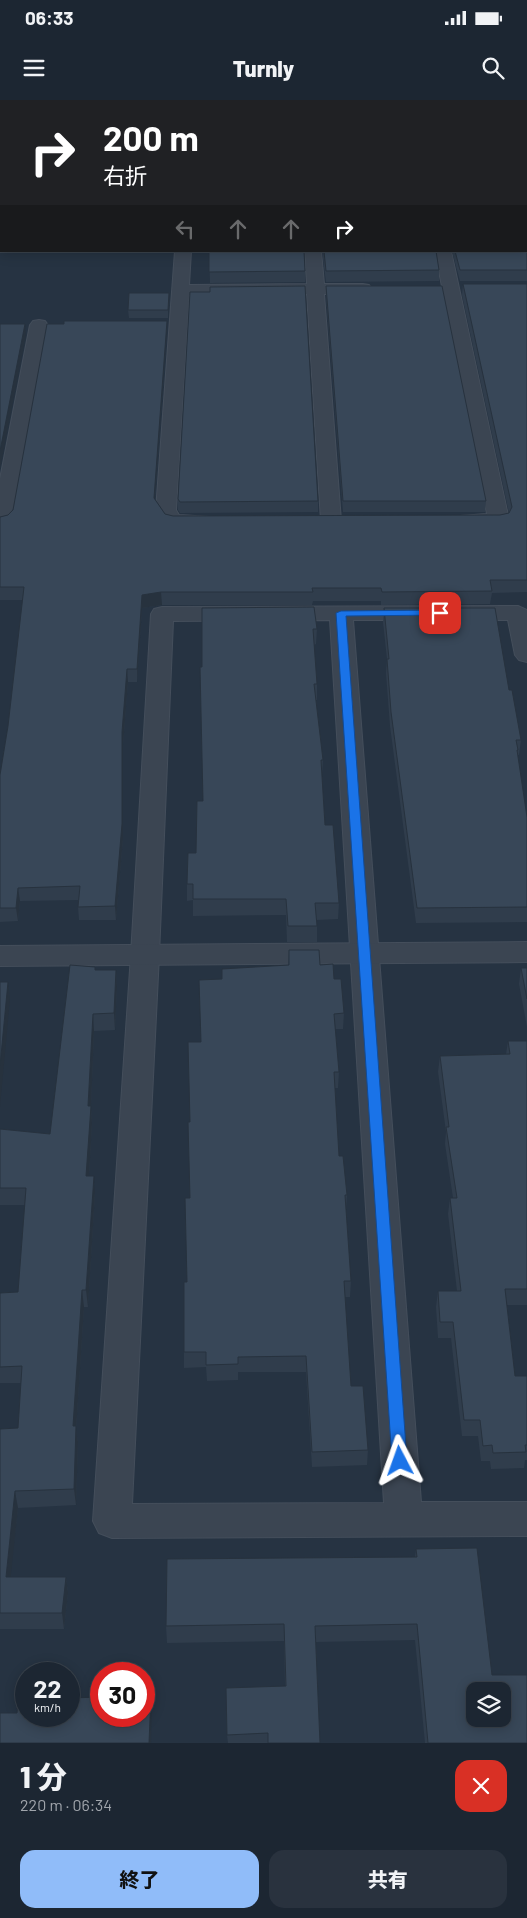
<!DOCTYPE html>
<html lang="ja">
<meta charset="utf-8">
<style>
:root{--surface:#1c2632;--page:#29323e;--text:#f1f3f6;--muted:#a0a5ac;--line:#3a434d;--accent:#90bcf9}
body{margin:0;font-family:Barlow,"Noto Sans JP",sans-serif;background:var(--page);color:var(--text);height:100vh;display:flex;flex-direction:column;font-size:19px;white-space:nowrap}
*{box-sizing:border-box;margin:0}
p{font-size:16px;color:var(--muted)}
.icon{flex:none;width:28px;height:28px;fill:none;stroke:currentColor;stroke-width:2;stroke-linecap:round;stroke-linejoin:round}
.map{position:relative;height:1643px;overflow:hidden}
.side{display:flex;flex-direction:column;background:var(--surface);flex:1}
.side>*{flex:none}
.banner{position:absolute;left:0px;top:0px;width:528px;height:152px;box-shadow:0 2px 12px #0003,0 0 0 1px var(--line);background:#202124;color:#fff;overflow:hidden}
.tools{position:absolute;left:466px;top:1582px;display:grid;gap:10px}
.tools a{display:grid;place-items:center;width:45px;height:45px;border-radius:10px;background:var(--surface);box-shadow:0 2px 12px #0003,0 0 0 1px var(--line);font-size:25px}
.speed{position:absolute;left:15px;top:1562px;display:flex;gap:10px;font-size:25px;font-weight:700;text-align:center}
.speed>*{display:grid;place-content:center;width:65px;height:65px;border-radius:50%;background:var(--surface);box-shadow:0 2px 12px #0003,0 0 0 1px var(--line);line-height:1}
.speed small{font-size:12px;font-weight:400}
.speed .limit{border:8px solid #d22;background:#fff;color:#111}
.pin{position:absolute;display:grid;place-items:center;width:42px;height:42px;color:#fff;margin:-21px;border-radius:10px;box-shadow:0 2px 8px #0006}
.me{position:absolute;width:55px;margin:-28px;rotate:356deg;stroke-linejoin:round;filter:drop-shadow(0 0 4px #0008)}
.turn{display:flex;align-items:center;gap:18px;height:105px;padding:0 20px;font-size:22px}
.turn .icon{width:65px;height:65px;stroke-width:2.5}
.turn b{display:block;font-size:35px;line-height:42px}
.lanes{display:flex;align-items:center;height:48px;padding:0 20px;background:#0003;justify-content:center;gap:25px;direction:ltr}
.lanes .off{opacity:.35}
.round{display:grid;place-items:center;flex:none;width:52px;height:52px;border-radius:15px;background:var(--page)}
.head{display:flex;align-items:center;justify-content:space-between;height:85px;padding:0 20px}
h1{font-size:30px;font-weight:800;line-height:38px}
.button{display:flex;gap:10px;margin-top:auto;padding:10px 20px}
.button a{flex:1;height:58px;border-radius:15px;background:var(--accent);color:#111;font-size:20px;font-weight:800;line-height:58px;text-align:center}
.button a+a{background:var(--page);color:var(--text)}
.status{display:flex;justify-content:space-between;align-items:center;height:35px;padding:0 25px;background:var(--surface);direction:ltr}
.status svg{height:14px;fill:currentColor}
header{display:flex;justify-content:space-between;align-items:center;height:65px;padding:0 20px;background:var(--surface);font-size:22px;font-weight:800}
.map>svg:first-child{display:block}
</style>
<div class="status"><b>06:33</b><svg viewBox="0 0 49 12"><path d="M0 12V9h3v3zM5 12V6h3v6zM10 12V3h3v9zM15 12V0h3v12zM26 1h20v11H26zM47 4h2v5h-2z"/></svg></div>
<header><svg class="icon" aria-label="menu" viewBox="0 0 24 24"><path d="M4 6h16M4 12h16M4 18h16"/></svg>Turnly<svg class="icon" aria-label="search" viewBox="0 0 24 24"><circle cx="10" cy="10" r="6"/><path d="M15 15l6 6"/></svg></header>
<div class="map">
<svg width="527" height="1643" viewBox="0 0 527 1643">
<rect width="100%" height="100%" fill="#263342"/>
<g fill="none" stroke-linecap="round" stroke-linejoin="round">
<g stroke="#444e5b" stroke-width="2">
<path id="minor" d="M185 0H199V1H185Z
M175 151H191L189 185 307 184 305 151H321L324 184H363L369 185 372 189 369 193 363 194H324L341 421 338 425 331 427 324 425 321 421 307 194 189 195 176 410 179 415 211 417 214 421 211 425C197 429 180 429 166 425L156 410Z
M435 151H451L509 420 506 424C492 428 474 428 460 424L457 420 460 416 487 414Z
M39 220 45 221 48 225 12 422 9 426 0 428V379L30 225 33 221Z
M518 506 527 510V562L519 560 515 555 508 520H353L421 1402H527V1436L112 1438 99 1433 93 1421 131 855 151 514 154 509 162 507ZM330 520 384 1403 132 1404 159 855 173 521Z"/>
</g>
<g stroke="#444e5b" stroke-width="2">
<path id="tertiary" d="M527 842V862L0 866V846Z"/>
</g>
<use href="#minor" fill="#3b4552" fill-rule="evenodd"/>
<use href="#tertiary" fill="#3b4552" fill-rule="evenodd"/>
</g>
<path fill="#303d4c" d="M0 0 1 1V110H0Z
M527 26V181H460L452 151H526Z
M209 151 305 171V182L210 183Z
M322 151H436L439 170V181L326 182Z
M463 184H527V492L492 493 490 504 381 505V501H313L312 505H162L142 508 137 582H128L123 645V738L116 820H79L78 807V800L20 801 18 821 0 822V675L8 626 23 500H0V417L8 415 167 221V232L155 399 165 414 173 416 500 415 509 413 462 195Z
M326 186 486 401 485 412H343L326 196Z
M169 193 168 218H129L128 210Z
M178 399 318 401V412L180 413 178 410Z
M202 508 317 529 316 544 314 545 317 584V600H316L323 660 322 676 325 725 339 803 338 819 317 820V842H287L286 815 193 816V800L187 801V784L196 753 203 701Z
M384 508 509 590 521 640 519 655H518V657L527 717V822L416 823 390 626 386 573 387 559 383 522Z
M289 850 320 865 334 879 344 913 343 929H335L339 972 338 988H335L339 1056 347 1095 346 1110 351 1181 350 1197H345L351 1286 368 1350 367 1365 312 1367 306 1272H238V1280L207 1281 206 1267 184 1268V1252L190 1098V1022L201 942 222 879 288 865Z
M95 867V870H116L117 887 115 930 94 931 91 1007 92 1023 89 1076 95 1093 88 1207H84L76 1330 78 1342 76 1405 18 1408 10 1477H66L68 1493 64 1529H0V1329L18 1328 21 1283H0V1193L18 1192 25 1105H0V1029L50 1034Z
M521 868H527V927L519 884Z
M508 941H527V1205H507L515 1276H527V1360H525L524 1368 491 1369 490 1361H481L478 1336H462L451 1238H438L436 1207 438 1191H457L448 1114 450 1098H453L445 1044 446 1032 438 972 440 956 506 954Z
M416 1449 492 1575 527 1643H425L415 1540 316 1542 320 1643H228L227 1635 285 1586 284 1541 167 1543 166 1526 415 1457Z"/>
<path fill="#27323e" d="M169 193V201L168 218V210Z
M167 221V232L154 410V398Z
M25 224 26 235 0 369V351Z
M161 492 162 505 142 508 137 582V569L142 495Z
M127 569 128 582 123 645V738L116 820 115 806 122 632Z
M18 788 20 801 18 821 16 808Z
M116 870 117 887 115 930 114 913Z
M8 882 10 899 0 1007V966Z
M93 914 94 931 91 1007 92 1023 88 1093 86 1076 88 1006Z
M94 1076 95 1093 88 1207 86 1190Z
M82 1190 84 1207 76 1330 78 1342 76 1405 74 1389 73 1326Z
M15 1391 18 1408 9 1493 6 1477Z
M66 1477 68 1493 64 1529 62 1513Z
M151 1596 152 1612 151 1643H149Z"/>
<path fill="#384758" stroke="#27323e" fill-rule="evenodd" d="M0 0H145V1H1V18L0 17Z
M216 0H525V1H216Z
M526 4H527V16H526Z
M1 22V100H0V28Z
M526 26H527V170H460L455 151H526Z
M209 151H304L305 171 209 172Z
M324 151H436L439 170 326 171Z
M463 184H527V480H490L492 491 382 492 381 488H312L313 492H161L142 495 137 569H127L122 632V724L115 806 78 807 80 786 18 788 16 808H0V675L8 626 24 487H0V417L8 415 13 410 47 224H64V221H167L154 398 165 414 173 416 500 415 509 413 512 407Z
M305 186 318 401 180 402 178 399 190 192H210V187Z
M326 186H442L486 401H343Z
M129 193H169L168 210H128Z
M0 224H25L0 351Z
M314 507 317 529H313L317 584H314L323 660H321L325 725H333L339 803H315L317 826H288L286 799H193V784H187L188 753H196L197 701H203L200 567H202V508Z
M384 508H495L509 590H512L521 640H516L518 650H517L527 717V807L417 808 391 612 387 559H389Z
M289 850H319L320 865 333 864 334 879H341L344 913 334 914 339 972H334L339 1056H343L347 1095H345L351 1181H344L351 1286H363L368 1350 312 1352 306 1256 238 1257V1264L206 1265V1252H184V1182H187L185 1098H190L188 1022H190L188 942H201L199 880 222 879V869L289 865Z
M70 865 95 867V870H116L114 913 93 914 88 1006H91L86 1076H94L86 1190H82L73 1326H76L74 1389 15 1391 6 1477H66L62 1513H0V1329L18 1328 22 1266 0 1267V1193L18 1192 26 1088H0V1029L50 1034Z
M521 868H527V899Z
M0 882H8L0 966Z
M508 941H527V1189H505L515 1276H527V1345H525L526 1352 493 1353 492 1345 483 1346 480 1320H464L453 1222H440L438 1191H461L450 1098H457L446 1027H449L440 956 510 954Z
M477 1448 492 1575H527V1643H428L417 1524 315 1526 320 1643H268V1633L227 1635 226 1588 286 1586 284 1524 166 1526 167 1459 417 1457 416 1449ZM475 1591H502V1619H475Z
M144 1596H151L149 1643H0V1613H17L18 1600 26 1599V1616H69V1598L101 1597V1616H144Z"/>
<path fill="#1a73e8" stroke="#114b97" d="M440 510 444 513 443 515 346 516 407 1361 405 1366 400 1368 394 1366 392 1361 336 513 341 511Z"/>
</svg>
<div class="tools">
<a><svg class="icon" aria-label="layers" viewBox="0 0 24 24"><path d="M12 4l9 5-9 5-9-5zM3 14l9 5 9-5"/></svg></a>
</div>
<div class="speed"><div>22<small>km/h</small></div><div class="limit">30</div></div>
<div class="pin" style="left:440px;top:513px;background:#d93025"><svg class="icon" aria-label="arrive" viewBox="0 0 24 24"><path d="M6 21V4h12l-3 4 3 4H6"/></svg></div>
<svg class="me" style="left:400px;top:1361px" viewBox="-20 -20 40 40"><path d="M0-17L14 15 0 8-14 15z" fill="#1a73e8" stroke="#fff" stroke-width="4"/></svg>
<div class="banner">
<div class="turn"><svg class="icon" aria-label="right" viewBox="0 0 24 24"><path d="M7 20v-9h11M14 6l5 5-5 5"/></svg><div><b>200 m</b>右折</div></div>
<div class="lanes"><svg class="icon off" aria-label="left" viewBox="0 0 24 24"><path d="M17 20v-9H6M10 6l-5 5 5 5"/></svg><svg class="icon off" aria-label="ahead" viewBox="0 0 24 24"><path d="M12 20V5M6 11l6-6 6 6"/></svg><svg class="icon off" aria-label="ahead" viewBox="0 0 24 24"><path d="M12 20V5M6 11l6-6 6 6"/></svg><svg class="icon" aria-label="right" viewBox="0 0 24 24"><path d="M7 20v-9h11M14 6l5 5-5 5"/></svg></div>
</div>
</div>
<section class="side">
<div class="head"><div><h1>1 分</h1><p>220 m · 06:34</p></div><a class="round" style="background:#d93025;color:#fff"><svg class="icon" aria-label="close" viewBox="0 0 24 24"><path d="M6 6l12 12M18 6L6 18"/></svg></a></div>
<div class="button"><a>終了</a><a>共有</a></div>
</section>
